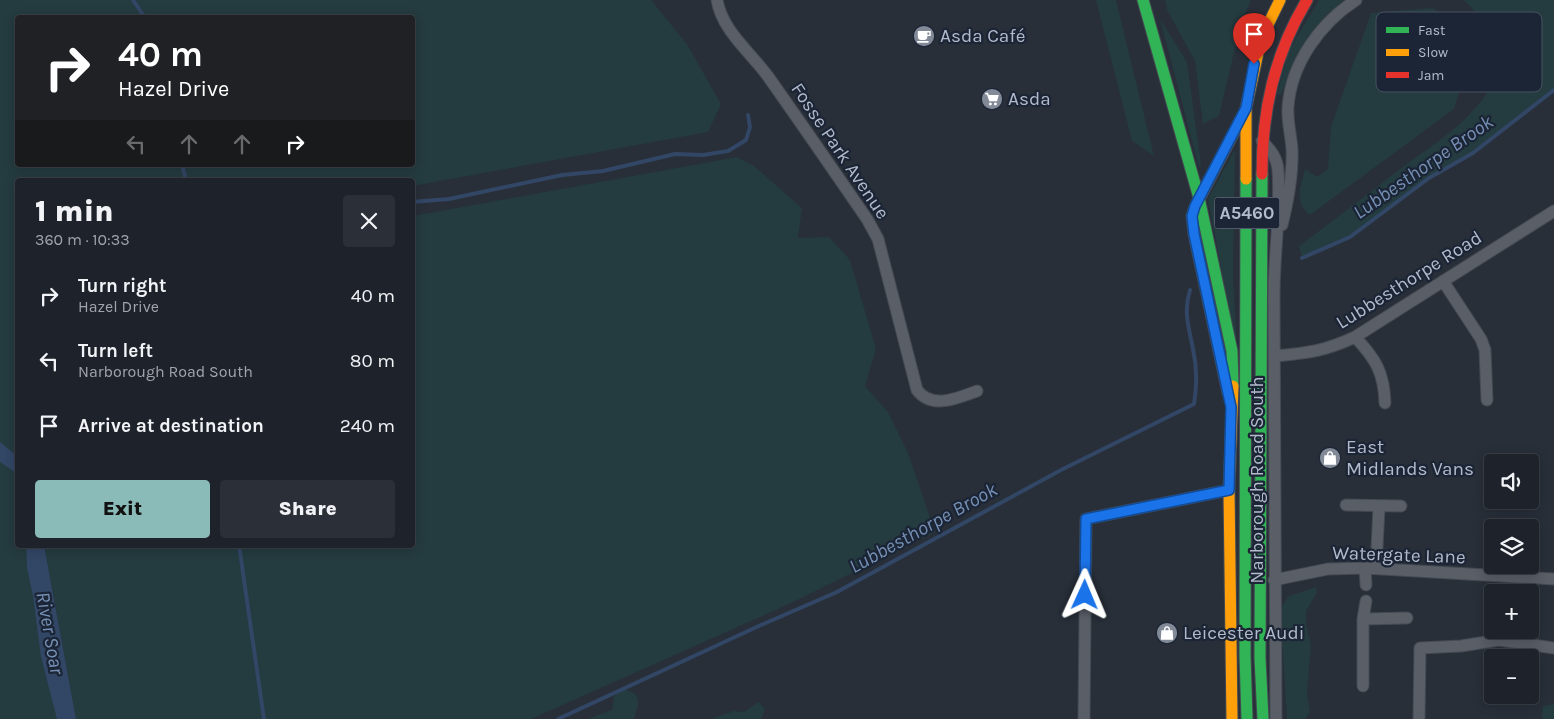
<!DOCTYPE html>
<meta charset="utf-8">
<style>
:root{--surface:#1e232b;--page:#2b2f37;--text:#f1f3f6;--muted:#a1a4a9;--line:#3c4047;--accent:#8bbbb9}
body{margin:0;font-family:Karla,sans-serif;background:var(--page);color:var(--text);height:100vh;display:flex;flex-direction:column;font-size:19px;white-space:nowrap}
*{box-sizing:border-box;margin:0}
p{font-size:16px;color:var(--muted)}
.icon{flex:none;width:28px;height:28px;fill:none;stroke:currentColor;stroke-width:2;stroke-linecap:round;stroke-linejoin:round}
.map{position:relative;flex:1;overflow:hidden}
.drawer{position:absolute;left:15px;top:178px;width:400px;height:370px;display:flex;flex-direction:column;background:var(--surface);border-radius:5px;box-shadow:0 2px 12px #0003,0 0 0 1px var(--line)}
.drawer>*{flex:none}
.banner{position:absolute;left:15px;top:15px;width:400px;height:152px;border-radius:5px;box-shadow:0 2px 12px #0003,0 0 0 1px var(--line);background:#202124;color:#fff;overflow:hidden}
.fabs{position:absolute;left:1484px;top:454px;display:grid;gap:10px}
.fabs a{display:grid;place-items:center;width:55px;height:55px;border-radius:5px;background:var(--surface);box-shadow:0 2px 12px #0003,0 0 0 1px var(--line);font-size:25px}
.pin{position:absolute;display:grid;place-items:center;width:42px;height:42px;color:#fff;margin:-51px -21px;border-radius:50% 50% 50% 0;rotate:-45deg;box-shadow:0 0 5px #0007}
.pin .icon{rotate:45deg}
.me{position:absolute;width:55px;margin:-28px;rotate:1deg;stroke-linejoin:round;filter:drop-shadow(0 0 4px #0008)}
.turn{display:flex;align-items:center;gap:18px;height:105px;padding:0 20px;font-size:22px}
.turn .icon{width:65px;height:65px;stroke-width:2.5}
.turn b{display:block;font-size:35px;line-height:42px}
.lanes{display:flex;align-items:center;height:48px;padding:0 20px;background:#0003;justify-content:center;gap:25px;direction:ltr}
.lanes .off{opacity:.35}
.round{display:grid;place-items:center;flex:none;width:52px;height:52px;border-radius:5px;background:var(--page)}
.overview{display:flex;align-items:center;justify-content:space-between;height:85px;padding:0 20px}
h1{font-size:30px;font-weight:800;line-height:38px}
.button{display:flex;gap:10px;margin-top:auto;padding:10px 20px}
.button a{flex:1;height:58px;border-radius:5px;background:var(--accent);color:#111;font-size:20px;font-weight:800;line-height:58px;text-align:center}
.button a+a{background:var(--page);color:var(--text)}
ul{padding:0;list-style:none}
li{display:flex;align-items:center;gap:15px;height:65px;padding:0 20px}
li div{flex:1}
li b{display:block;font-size:19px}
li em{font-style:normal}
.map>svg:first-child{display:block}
</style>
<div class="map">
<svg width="1554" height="719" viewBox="0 0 1554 719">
<rect width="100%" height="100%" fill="#282f39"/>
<path fill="#243b40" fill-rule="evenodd" d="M0 0H651L687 44 721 104 708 132 413 186 412 180H18V545H34L70 719H0ZM18 18H412V165H18Z
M1096 0H1116L1154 156 1132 141Z
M1165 0H1251L1240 27 1219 116 1203 124 1195 61 1167 10Z
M1319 0H1344C1309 26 1297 55 1281 95L1277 94 1289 50Z
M1463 0H1554V90L1473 153 1429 178 1350 237 1302 258 1299 246C1336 218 1372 191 1408 163 1436 143 1465 124 1485 96 1503 71 1487 17 1463 0Z
M1433 8 1462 31 1465 74 1454 109 1310 215C1293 201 1301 188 1305 169L1317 177 1328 169 1331 127 1371 13Z
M1160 19 1187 62 1201 164 1199 167Z
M1235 149 1233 278 1237 352 1208 199Z
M737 157 754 166 802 208 798 238 829 237 850 260 876 349 865 386 888 412 908 453 935 532 789 604 531 719H76L44 545H412L413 216Z
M1316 587 1317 593 1306 611V624L1311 645 1307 693 1310 712 1305 719H1287L1280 608 1289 596Z
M620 689C642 691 640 702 634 719H588L612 710 614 697Z
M759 702 765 709 761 719H711L734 711 744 712Z
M1554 704V719H1542L1543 706Z"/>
<path fill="#324665" d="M0 442 17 456V477L16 473 0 462Z
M26 545H44L76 719H57L41 657 33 596 27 568Z"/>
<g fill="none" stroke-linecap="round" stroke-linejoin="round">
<path stroke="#324665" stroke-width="4" d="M133 0 145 18
M182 165 186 180
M412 202 449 199 562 175 603 171 675 154 703 155 728 151 746 140 750 127 748 115
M1302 258 1350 237 1429 178 1473 153 1554 90
M239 545 264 719
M558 719 761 625 837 592 1061 470 1194 404C1197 386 1197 367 1193 349 1189 328 1183 312 1190 290"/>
<g stroke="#454a52" stroke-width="13">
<path id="street" d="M717 0C722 30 749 51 767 75 801 123 834 171 867 219L878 239 917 390C932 410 958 398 977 391
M1262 141C1271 150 1277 158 1278 170 1281 212 1274 253 1274 295 1276 436 1274 578 1276 719
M1282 225C1288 201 1293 174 1292 149 1291 135 1287 121 1288 107 1291 64 1320 23 1356 0
M1443 281 1481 339 1485 350 1487 400
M1355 337C1376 359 1384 373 1385 403
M1275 356C1308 353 1325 351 1355 337L1554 211
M1228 393 1194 234 1192 216 1195 207 1243 115
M1346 505 1401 506
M1365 568 1366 585
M1376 568 1379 507
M1274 580 1328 569 1365 568 1554 579
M1363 619 1407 618
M1363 686V619L1366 601
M1084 719 1086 519 1229 490
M1419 719 1420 648 1461 646 1499 640 1554 648"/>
</g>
<g stroke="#454a52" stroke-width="13">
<path id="fast" d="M1143 0 1199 198 1232 351 1233 386
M1262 174 1260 658 1263 719
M1246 179 1245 656 1247 719"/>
</g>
<g stroke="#454a52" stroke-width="13">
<path id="slow" d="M1246 179V108L1261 39 1280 0
M1232 719 1229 490 1233 386"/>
</g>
<g stroke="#454a52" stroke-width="13">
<path id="jam" d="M1262 174C1262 111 1274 55 1307 0"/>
</g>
<use href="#street" stroke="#595e67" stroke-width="11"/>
<use href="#fast" stroke="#30b455" stroke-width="11"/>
<use href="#slow" stroke="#ff9f0a" stroke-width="11"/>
<use href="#jam" stroke="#e5322d" stroke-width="11"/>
</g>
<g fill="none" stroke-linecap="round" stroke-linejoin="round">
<g stroke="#114b97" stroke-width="12">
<path id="route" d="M1085 595 1086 519 1229 490 1231 407 1194 234 1192 216 1195 206 1246 108 1254 64"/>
</g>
<use href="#route" stroke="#1a73e8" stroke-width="9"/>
</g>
<defs>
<g id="cafe-disc" transform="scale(1.125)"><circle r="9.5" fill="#828a98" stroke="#1b2535"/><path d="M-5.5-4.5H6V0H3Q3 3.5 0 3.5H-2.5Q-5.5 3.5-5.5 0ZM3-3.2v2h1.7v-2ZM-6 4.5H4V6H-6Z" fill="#fff"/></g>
<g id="supermarket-disc" transform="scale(1.125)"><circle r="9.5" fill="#828a98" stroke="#1b2535"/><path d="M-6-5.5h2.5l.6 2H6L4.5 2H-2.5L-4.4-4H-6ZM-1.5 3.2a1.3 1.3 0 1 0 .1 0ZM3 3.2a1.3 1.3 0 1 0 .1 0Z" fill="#fff"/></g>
<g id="shop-disc" transform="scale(1.125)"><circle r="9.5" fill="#828a98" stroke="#1b2535"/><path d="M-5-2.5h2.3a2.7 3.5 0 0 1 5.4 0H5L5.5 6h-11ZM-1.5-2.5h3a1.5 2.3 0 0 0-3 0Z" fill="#fff"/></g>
</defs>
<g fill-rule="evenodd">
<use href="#cafe-disc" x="924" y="36"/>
<use href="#supermarket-disc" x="992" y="99"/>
<use href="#shop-disc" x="1330" y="458"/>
<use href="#shop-disc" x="1167" y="633"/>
</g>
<g text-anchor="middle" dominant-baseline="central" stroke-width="4.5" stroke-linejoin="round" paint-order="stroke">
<rect fill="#1b2535" stroke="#858e9e" stroke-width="1" x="1214.5" y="197.5" width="65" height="31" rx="4"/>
<g font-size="18" font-weight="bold" fill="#b2bbcb">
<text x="1247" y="213">A5460</text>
</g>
<g font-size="19" fill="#b2bbcb" stroke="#1b2535" text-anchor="start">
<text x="940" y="36">Asda Café</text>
<text x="1008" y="99">Asda</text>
<text x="1346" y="447">East<tspan x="1346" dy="22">Midlands Vans</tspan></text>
<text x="1183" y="633">Leicester Audi</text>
</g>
<g font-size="19" fill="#b2bbcb" stroke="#1b2535">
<text transform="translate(840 151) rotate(56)">Fosse Park Avenue</text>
<text transform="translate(1409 280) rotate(-32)">Lubbesthorpe Road</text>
<text transform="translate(1257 480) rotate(-90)">Narborough Road South</text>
<text transform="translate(1399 555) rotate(2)">Watergate Lane</text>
</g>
<g font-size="20" font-style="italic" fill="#7690b5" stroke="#1b2535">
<text transform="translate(1423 167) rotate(-35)">Lubbesthorpe Brook</text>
<text transform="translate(923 528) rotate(-29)">Lubbesthorpe Brook</text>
<text transform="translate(50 633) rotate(80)">River Soar</text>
</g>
</g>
<rect x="1376" y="12" width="166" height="80" rx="8" fill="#1b2535" stroke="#485262" stroke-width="1"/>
<rect x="1386" y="27" width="23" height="6" fill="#30b455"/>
<rect x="1386" y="49" width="23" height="7" fill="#ff9f0a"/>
<rect x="1386" y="72" width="23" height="6" fill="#e5322d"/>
<g font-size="14" fill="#b2bbcb">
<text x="1418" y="35">Fast</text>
<text x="1418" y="57">Slow</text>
<text x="1418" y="80">Jam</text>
</g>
</svg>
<div class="fabs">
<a><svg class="icon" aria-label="sound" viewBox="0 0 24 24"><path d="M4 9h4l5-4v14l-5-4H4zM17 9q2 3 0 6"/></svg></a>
<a><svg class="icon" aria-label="layers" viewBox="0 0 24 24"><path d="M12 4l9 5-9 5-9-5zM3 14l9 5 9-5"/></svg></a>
<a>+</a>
<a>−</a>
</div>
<div class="pin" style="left:1254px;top:64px;background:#d93025"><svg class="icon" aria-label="arrive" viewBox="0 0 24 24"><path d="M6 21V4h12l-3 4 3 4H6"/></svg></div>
<svg class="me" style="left:1085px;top:595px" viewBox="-20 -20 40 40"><path d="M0-17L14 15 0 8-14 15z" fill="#1a73e8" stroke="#fff" stroke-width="4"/></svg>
<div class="banner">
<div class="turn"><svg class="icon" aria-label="right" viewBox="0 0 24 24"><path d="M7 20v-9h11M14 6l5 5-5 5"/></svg><div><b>40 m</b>Hazel Drive</div></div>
<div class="lanes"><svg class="icon off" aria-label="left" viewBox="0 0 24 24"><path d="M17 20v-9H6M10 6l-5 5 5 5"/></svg><svg class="icon off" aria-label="ahead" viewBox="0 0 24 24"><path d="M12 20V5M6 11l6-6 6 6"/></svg><svg class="icon off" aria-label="ahead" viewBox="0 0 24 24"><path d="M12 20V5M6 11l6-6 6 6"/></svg><svg class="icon" aria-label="right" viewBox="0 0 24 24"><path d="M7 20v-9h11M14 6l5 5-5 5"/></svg></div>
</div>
<section class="drawer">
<div class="overview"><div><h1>1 min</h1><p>360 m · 10:33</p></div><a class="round"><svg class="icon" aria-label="close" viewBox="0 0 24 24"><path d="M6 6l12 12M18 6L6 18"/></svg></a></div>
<ul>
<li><svg class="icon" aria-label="right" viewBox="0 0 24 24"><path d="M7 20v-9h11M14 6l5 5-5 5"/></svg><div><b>Turn right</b><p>Hazel Drive</p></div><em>40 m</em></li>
<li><svg class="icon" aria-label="left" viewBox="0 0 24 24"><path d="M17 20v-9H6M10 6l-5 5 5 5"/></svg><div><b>Turn left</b><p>Narborough Road South</p></div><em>80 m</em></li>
<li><svg class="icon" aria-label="arrive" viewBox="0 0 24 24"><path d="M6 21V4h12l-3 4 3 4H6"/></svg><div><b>Arrive at destination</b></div><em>240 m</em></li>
</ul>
<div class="button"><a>Exit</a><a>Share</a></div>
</section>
</div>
